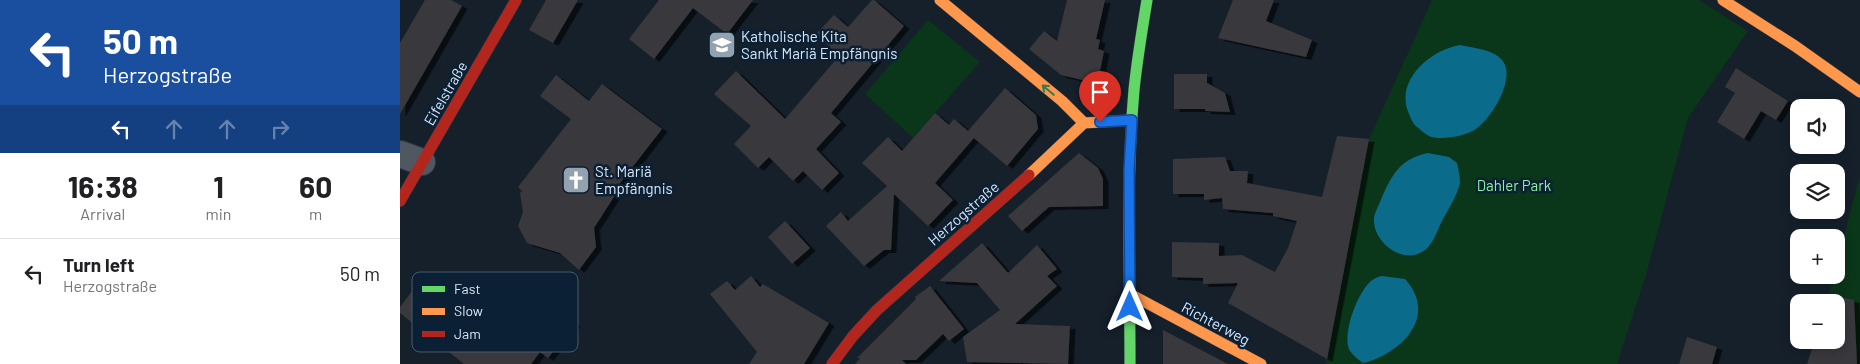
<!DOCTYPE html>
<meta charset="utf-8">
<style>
:root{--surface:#fff;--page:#f2f2f2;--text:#202124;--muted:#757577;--line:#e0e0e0}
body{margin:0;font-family:Barlow,sans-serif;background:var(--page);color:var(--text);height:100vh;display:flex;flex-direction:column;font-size:19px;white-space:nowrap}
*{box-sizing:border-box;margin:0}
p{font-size:16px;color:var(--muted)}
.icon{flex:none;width:28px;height:28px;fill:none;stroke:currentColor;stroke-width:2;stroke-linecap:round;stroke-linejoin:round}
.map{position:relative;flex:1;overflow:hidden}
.sheet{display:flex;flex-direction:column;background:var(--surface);width:400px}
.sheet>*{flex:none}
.top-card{background:#1a4fa0;color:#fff;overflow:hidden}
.buttons{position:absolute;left:1390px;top:99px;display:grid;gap:10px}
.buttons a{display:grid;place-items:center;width:55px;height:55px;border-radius:10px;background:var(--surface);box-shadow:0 2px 12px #0003;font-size:25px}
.pin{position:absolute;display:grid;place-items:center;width:42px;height:42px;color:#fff;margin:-51px -21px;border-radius:50% 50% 50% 0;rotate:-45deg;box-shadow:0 0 5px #0007}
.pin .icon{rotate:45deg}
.me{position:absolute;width:55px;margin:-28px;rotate:0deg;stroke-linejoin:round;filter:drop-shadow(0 0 4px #0008)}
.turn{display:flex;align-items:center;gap:18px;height:105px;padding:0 20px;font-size:22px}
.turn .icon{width:65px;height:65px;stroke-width:2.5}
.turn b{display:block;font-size:35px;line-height:42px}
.lanes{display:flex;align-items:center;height:48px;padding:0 20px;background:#0003;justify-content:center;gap:25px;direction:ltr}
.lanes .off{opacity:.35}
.eta{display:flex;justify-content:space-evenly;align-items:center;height:85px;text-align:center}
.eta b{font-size:30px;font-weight:700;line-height:35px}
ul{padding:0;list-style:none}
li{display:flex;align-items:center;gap:15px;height:70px;padding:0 20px;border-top:1px solid var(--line)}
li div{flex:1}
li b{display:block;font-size:19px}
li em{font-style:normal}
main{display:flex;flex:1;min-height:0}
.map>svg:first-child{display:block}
</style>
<main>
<section class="sheet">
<div class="top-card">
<div class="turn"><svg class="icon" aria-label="left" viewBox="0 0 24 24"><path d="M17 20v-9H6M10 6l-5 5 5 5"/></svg><div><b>50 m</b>Herzogstraße</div></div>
<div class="lanes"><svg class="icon" aria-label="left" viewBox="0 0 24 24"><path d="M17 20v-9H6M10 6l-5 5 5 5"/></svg><svg class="icon off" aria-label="ahead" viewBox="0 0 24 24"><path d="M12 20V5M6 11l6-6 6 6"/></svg><svg class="icon off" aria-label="ahead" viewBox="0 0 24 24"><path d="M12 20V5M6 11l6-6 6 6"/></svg><svg class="icon off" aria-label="right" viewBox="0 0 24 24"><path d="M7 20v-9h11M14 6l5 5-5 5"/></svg></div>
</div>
<div class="eta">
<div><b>16:38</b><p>Arrival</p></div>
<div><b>1</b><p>min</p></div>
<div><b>60</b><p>m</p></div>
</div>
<ul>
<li><svg class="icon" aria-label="left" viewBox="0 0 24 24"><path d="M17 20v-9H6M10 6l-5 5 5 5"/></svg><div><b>Turn left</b><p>Herzogstraße</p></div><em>50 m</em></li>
</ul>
</section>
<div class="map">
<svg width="1460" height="364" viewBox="0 0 1460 364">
<defs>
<filter id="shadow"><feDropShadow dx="5.5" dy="3" stdDeviation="0" flood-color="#0009"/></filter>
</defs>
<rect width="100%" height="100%" fill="#15202b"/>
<path fill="#0a3619" d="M1032 0H1299L1348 31 1288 118 1246 275 1217 364H925L969 139Z
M528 20 580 62 513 138 465 94Z
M1460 175V364H1458L1453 300 1429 294 1434 275H1436V267Z"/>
<path fill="#0b6b8b" d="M1060 45C1072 48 1093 49 1102 60 1117 77 1092 118 1076 129 1066 136 1040 141 1029 136 1025 134 1021 130 1017 127 1013 124 1011 119 1009 114 994 81 1030 50 1060 45Z
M1028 153 1049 157 1057 163C1058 169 1060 175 1060 182 1059 193 1046 213 1041 223 1036 233 1033 246 1022 252 1002 264 973 242 974 219 974 214 978 207 980 202 991 176 999 159 1028 153Z
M982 276 1005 279C1039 316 1001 354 963 363 958 359 952 355 949 349 942 333 959 287 974 279 977 277 979 277 982 276Z"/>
<path fill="#39383e" filter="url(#shadow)" d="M25 0H51L62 6 0 114V43Z
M146 0H178L153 43 129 30Z
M259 0H353L327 34 293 8 254 59 229 39Z
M472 0H474L504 26 431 113 441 122 416 149 439 173 422 190 403 171 393 181 369 157 358 168 334 144 351 126 314 94 336 71 385 119 439 56 416 34 434 15 448 27Z
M667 0H705L696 39 700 40 698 49 704 51 699 76 691 82 661 75 629 49 644 31 657 41Z
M833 0H874L866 21 912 40 906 57 818 38Z
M1336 68 1388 101 1376 120 1361 111 1344 139 1317 122 1335 93 1325 87Z
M774 74H807V83L825 93 830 112 805 111V109H774Z
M156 75 189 101 202 84 262 129 217 187 219 189 194 228 196 247 179 270 160 253 127 243 118 226 123 212 120 193 122 191 118 187 171 119 140 96Z
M605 88 636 115 638 129 607 166 574 138 535 183 553 200 528 226 494 194 491 250H484L464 266 426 226 441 212 448 221 487 186 462 163 488 137 502 151 535 113 549 125 554 119 568 131Z
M937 136 969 139 927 359 828 303 838 283 803 284V278L772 277V242L819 243V256L842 255 875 272 888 248 897 221 873 216V213L823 209 822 198 804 200V194H773V159L825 157 830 171H848L847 183 922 197Z
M679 153 698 168 703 179V206L649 207 622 231 608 216Z
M385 221 410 248 392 264 368 237Z
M582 243 608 273 637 245 657 269 647 276 657 286 615 324 670 326 668 364 567 362 563 337 600 310 577 283 539 281Z
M351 276 360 287 363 284 429 323 404 364H349L357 352 310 294 327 281 335 290Z
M18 283 82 332 94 318 101 322 127 288 175 324 148 358 140 352 131 364H64L0 313V307Z
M530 286 564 329 549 341 543 334 516 360H502L506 364H455L460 358H457L516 299 515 297Z
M1429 294 1454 300 1457 364H1407L1415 340H1436V302H1427Z
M763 330 828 364H763Z
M1287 337 1317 347 1312 364H1279Z"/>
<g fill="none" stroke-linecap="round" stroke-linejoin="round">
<g stroke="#333b45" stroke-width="28">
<path id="street" d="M0 154 22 162"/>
</g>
<g stroke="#333b45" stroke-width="12">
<path id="fast" d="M730 364C730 273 726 181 734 90 737 60 742 30 747 0"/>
</g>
<g stroke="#333b45" stroke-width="12">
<path id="slow" d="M540 0 662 101 684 123
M1323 0 1395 46 1460 92
M629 175 684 123 732 120
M730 294 861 364"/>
</g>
<g stroke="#333b45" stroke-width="12">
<path id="jam" d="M0 201 116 0
M432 364 453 336 477 310 629 175"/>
</g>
<use href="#street" stroke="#4f5761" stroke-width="26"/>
<use href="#fast" stroke="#63d668" stroke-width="11"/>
<use href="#slow" stroke="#ff974d" stroke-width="11"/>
<use href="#jam" stroke="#b3261e" stroke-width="11"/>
</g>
<defs><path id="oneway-shaft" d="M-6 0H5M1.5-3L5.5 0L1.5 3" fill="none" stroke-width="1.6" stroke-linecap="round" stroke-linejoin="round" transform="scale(1.25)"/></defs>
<use stroke="#377b4e" href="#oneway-shaft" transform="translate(648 90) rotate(-140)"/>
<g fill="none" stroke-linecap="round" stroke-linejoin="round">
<g stroke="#114b97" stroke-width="12">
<path id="route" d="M700 122 732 120 729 170 730 307"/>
</g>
<use href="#route" stroke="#1a73e8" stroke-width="9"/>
</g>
<defs>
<g id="school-square" transform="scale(1.4375)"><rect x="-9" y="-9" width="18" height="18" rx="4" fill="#94a1ae" stroke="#0b2035"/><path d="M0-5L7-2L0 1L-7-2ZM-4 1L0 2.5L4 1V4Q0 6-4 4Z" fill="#fff"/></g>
<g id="church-square" transform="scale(1.4375)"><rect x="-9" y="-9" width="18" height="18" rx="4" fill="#94a1ae" stroke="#0b2035"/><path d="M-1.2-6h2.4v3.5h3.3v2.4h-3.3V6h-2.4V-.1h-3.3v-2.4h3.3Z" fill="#fff"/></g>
</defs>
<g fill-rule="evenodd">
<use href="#school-square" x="322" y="45"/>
<use href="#church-square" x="176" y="180"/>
</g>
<g text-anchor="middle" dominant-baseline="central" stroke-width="5" stroke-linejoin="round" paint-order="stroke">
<g font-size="15" fill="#d9e6f4" stroke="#0b2035" text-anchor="start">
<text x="341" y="36">Katholische Kita<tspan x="341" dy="17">Sankt Mariä Empfängnis</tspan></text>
<text x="195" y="171">St. Mariä<tspan x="195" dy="17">Empfängnis</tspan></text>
</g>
<g font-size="15" fill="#d9e6f4" stroke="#0b2035">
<text transform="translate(45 93) rotate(-60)">Eifelstraße</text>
<text transform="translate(563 213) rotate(-41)">Herzogstraße</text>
<text transform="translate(816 323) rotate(28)">Richterweg</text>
</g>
<g font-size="15" fill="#8af39d" stroke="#0b2035">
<text x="1114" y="185">Dahler Park</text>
</g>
</g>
<rect x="12" y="272" width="166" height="80" rx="8" fill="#0b2035" stroke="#495b6e" stroke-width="1"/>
<rect x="22" y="286" width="23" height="6" fill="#63d668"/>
<rect x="22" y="308" width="23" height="7" fill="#ff974d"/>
<rect x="22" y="331" width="23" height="6" fill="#b3261e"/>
<g font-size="14" fill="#d9e6f4">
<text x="54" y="294">Fast</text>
<text x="54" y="316">Slow</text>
<text x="54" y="339">Jam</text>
</g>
</svg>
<div class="buttons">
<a><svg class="icon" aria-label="sound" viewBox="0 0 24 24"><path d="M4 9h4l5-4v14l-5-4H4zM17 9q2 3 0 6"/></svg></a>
<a><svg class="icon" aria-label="layers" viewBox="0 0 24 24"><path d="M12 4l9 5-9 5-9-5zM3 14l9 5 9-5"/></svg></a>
<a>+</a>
<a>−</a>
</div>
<div class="pin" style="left:700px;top:122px;background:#d93025"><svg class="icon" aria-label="arrive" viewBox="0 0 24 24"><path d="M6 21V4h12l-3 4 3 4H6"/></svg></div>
<svg class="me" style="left:730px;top:307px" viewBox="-20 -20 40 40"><path d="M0-17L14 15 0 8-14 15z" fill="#1a73e8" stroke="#fff" stroke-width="4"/></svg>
</div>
</main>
